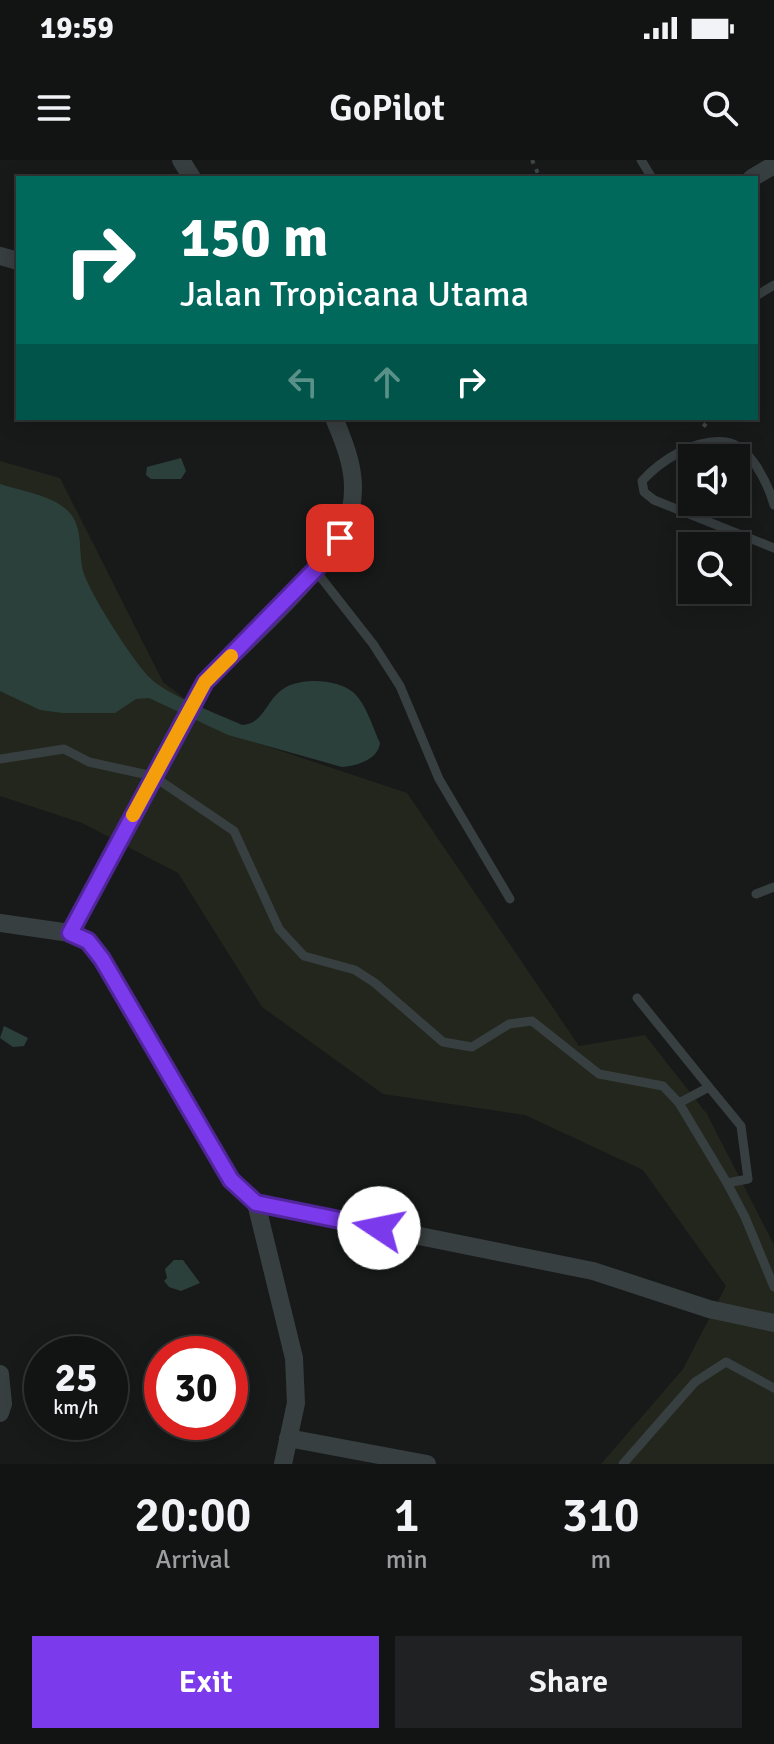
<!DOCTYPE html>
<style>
:root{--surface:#121414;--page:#1f2122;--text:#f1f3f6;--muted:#9c9ea0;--line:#313334;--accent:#7c3aed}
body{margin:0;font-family:Signika,sans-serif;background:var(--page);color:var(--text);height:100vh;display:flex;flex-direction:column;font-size:30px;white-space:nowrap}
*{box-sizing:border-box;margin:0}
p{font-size:26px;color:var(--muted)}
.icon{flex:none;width:44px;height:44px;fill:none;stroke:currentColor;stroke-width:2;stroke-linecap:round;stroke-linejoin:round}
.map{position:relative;height:1304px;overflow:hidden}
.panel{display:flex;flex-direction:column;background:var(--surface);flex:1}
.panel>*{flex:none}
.top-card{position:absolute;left:16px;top:16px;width:742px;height:244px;border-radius:0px;box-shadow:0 4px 20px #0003,0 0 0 2px var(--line);background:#00695c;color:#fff;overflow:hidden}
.fabs{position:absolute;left:678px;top:284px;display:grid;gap:16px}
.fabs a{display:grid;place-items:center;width:72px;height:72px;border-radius:0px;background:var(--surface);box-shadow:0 4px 20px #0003,0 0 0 2px var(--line);font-size:40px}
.speed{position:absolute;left:24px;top:1176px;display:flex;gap:16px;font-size:40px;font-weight:700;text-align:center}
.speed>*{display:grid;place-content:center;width:104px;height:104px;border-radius:50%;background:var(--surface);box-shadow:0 4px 20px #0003,0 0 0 2px var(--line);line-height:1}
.speed small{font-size:20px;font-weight:400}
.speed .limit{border:12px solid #d22;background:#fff;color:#111}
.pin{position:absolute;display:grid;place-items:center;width:68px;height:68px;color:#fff;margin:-34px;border-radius:16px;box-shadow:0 4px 12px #0006}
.me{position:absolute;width:88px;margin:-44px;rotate:281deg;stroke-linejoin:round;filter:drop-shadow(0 0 6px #0008)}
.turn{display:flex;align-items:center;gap:28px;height:168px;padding:0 32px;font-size:36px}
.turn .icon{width:104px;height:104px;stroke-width:2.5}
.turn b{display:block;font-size:56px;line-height:68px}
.lanes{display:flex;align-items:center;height:76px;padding:0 32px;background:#0003;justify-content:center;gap:40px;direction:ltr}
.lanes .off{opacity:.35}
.eta{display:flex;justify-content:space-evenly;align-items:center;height:136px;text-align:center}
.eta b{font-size:48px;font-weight:600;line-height:56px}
.action{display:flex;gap:16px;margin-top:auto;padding:16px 32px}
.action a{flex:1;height:92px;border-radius:0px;background:var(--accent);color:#fff;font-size:32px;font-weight:600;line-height:92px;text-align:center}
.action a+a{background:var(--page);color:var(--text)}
.status{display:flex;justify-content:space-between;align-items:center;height:56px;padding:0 40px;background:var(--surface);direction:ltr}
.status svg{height:22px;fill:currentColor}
header{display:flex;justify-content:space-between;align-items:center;height:104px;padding:0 32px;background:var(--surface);font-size:36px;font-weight:600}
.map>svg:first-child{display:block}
</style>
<div class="status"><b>19:59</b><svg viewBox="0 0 49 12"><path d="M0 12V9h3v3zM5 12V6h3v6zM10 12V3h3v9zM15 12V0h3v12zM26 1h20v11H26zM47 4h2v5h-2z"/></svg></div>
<header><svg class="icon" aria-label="menu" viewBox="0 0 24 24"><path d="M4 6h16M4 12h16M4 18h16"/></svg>GoPilot<svg class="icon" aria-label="search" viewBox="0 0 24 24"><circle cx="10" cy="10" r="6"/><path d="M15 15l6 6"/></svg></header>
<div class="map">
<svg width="774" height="1304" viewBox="0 0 774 1304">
<rect width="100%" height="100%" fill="#181a1a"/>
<path fill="#22261d" d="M0 301 60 318 163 522 230 574 407 633 579 886 645 875 707 954 774 1085V1304H601L683 1209 726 1126 643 1010 525 955 383 934 262 847 178 713 82 663 0 636Z"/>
<path fill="#2c403b" d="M181 298 186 311 181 319H151L146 315 147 307Z
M0 324C21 331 52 335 68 351 85 368 77 393 84 414 92 437 133 501 150 518 167 535 218 554 242 565 261 565 266 544 278 533 294 516 337 518 354 533 366 544 373 568 380 583 378 600 356 606 342 607L228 575 149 538 136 539 115 553H63L40 550 0 531Z
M4 866 28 878 24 886 13 887 0 878Z
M174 1100H183L200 1123 181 1131 169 1127 164 1121 167 1118 165 1109Z"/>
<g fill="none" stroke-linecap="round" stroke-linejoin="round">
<path stroke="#3e4747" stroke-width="4" stroke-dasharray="4 6" stroke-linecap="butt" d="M532 0 540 18
M695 258 710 269"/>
<path stroke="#383f40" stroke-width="9" d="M641 0 652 18
M756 136 774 125
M774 345C768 324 750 285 726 282 696 278 661 300 642 321L644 332 654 340 774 388
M315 410 373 484 400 526 439 619 510 739
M0 599 64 589 89 602 153 616 234 671 279 769 304 796 355 810 375 823 443 882 472 887 509 864 532 861 599 914 663 926 679 943 727 1023 745 1057 774 1127
M756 734 774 727
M637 838 709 927
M679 943 709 927 741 966 748 1019 727 1023
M623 1304 695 1222 726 1202 774 1228"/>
<path stroke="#383f40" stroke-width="18" d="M181 0 192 18
M752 18 774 5
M0 96 18 101
M205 522C247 480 338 403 351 348 358 316 346 286 334 258
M0 763 70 773 88 781 102 799 231 1020 256 1043 593 1111 709 1149 774 1163
M70 773 113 692
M256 1043 294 1198 296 1243 283 1304
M0 1214 3 1244 0 1253
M288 1278 427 1304"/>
<path stroke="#383f40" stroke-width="18" d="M113 692 205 522"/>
</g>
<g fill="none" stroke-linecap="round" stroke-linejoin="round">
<g stroke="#51269a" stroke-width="20">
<path id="route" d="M340 378 315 410 205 522 70 773 88 781 102 799 231 1020 256 1043 379 1068"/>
</g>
<use href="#route" stroke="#7c3aed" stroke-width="14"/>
<path stroke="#f59e0b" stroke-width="14" d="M133 655 205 522 231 496"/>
</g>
</svg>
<div class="fabs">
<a><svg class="icon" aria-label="sound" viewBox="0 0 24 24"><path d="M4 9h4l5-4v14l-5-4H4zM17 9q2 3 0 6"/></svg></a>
<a><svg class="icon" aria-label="search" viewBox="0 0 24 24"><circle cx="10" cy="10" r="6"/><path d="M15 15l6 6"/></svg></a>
</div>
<div class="speed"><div>25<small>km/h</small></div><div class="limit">30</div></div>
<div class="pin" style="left:340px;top:378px;background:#d93025"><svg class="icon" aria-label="arrive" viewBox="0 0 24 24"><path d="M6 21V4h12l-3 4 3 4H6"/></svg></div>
<svg class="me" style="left:379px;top:1068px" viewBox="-20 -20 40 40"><circle r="19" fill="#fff"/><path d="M0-13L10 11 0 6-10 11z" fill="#7c3aed"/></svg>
<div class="top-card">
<div class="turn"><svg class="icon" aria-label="right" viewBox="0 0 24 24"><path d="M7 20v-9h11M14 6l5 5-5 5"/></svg><div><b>150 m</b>Jalan Tropicana Utama</div></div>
<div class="lanes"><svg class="icon off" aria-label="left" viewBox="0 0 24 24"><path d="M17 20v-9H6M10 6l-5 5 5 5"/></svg><svg class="icon off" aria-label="ahead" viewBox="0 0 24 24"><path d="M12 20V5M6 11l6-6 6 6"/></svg><svg class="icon" aria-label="right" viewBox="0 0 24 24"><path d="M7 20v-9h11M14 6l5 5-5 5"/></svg></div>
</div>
</div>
<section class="panel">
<div class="eta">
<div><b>20:00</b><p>Arrival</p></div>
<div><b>1</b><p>min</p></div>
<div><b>310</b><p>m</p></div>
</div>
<div class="action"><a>Exit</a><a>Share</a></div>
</section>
